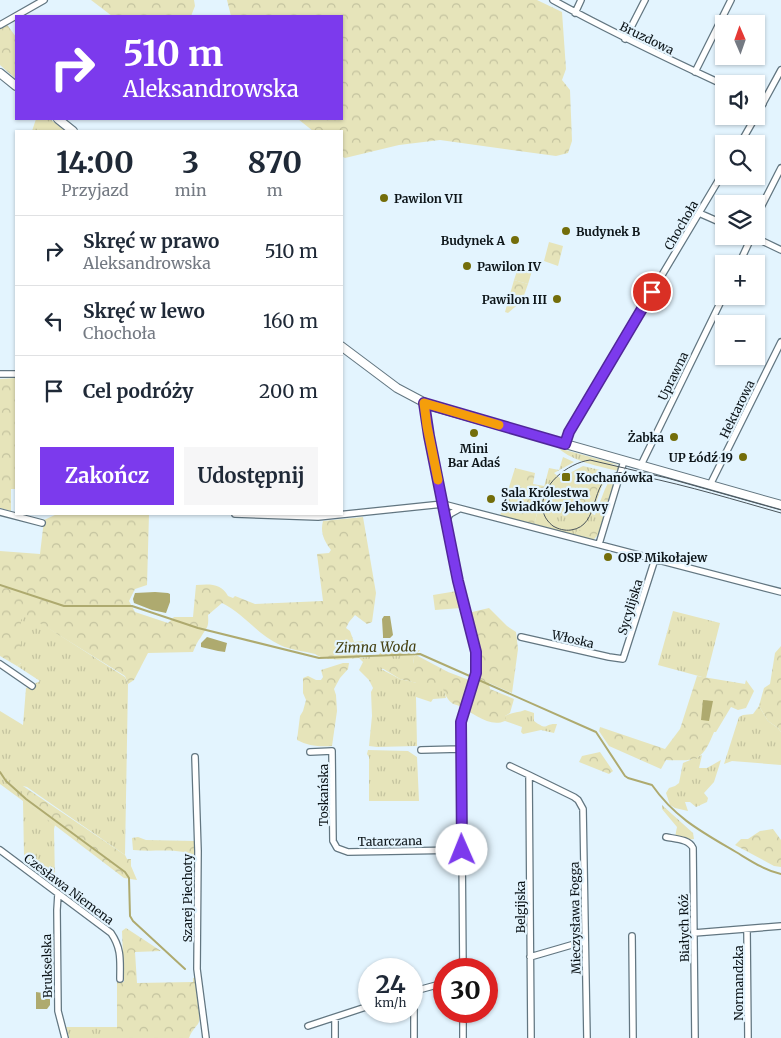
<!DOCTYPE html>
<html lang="pl">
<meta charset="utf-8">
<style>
:root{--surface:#fff;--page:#f6f6f7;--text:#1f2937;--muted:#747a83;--line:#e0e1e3;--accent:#7c3aed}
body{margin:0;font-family:Merriweather,serif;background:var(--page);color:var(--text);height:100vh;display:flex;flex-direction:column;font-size:19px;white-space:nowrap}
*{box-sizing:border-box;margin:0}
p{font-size:16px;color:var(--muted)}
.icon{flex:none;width:28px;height:28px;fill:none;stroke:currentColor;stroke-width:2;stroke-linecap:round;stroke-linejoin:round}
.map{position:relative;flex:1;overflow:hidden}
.sheet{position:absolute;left:15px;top:130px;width:328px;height:385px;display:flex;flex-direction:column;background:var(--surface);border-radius:0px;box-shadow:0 1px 4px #0004}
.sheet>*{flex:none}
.guide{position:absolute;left:15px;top:15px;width:328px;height:105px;border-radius:0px;box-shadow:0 1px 4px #0004;background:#7c3aed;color:#fff;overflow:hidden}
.needle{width:32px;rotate:358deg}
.tools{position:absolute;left:715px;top:15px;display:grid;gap:10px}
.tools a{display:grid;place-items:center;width:50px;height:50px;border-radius:0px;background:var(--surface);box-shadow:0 1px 4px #0004;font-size:25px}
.speed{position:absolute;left:358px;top:958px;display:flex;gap:10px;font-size:25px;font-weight:700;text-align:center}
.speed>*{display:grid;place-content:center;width:65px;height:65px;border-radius:50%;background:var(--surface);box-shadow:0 1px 4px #0004;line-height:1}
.speed small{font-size:12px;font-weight:400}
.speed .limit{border:8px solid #d22;background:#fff;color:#111}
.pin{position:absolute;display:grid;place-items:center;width:42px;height:42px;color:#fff;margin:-21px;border:2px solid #fff;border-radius:50%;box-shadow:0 1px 5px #0007}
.me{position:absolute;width:55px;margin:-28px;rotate:359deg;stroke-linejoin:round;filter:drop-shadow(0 0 4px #0008)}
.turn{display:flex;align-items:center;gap:18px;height:105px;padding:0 25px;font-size:22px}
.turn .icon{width:65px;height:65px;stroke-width:2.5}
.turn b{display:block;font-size:35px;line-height:42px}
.eta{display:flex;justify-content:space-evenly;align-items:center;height:85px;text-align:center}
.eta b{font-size:30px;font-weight:700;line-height:35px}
.cta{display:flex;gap:10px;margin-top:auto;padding:10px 25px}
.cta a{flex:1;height:58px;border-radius:0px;background:var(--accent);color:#fff;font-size:20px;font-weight:700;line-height:58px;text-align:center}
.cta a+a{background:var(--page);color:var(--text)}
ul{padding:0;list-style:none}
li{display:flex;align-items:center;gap:15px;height:70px;padding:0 25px;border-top:1px solid var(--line)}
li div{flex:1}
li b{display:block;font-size:19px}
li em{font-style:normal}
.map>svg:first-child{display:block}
</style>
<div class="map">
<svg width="781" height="1038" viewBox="0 0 781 1038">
<defs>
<pattern id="grass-tufts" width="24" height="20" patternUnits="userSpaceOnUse" patternTransform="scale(1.25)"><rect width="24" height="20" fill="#e6e4ba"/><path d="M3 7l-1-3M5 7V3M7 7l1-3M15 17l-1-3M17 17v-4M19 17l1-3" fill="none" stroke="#c4c39f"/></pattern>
<pattern id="forest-crowns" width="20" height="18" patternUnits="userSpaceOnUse" patternTransform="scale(1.25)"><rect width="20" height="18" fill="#e6e4ba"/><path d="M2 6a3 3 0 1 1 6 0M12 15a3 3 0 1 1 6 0" fill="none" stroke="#c4c39f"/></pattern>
</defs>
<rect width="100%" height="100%" fill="#e3f4fe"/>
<path fill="url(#grass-tufts)" d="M36 119H50L66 131H32Z
M558 448 620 465 610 464 620 467 618 471C598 466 574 462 558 448Z
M563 457 574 462 554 473 560 478 583 466 600 470 599 474 609 478 602 486 592 514 595 515 605 489 608 483 616 478 599 534 594 539H589L534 525 549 468 559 470Z
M673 611 720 623 706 678 658 665Z
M25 613 125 677 128 684 125 855 27 787 23 786 24 801 55 825 54 829 55 880 24 856 23 801 0 784V711L23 725 26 688 40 681 17 666 21 663V619Z
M420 650 414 657 413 664 381 669 400 679 417 683 438 682 443 686 446 698 433 699 431 702 416 697 417 746 377 747 369 746 372 716 371 692 373 688 369 680 359 670 363 662 359 658 378 656 380 653Z
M759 706 768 721 778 728 781 732V765L732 761 724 764 739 717 743 715 753 714Z
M525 710 534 713V721C549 732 543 723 557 724L554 733 541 730 523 734 521 732 522 727 505 721V716C511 712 518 713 525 710Z
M368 750 408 751 417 757 419 801H369V757L367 754Z
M702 755 699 768H707L721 760 714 782 704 793 708 798 707 802 696 807 690 802H685L688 811 675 808 670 805 666 793 669 788 675 786 679 783 683 763Z
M662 805 693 833 694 839 684 840 675 837 677 827 662 809Z
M66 1027H117V1038H69Z"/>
<path fill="url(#forest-crowns)" d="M91 0H194L195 6 191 16H112Z
M227 0H537L562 12 566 69 562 80 570 90 572 141 568 153 556 156 440 140 399 145 345 158 341 156V131H313L298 119H341V16H231Z
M6 23 16 37V79L0 65V27Z
M549 242 563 246 558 266 544 261Z
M514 280 528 284 522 301 508 313 505 312Z
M16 378V489H11V511L0 508V379Z
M515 468 535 473 533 484 544 486 534 525 500 516Z
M591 469 598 472C595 483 601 487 593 500L586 503 574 504 560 493 562 484 580 471H589Z
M610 485H612V489L597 534 594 537 576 535V532C582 528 585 533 590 532L593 528 597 527 599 522 597 519Z
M57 514H149L147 585 135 589 129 601 135 612 168 623 174 617H193L196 585C210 584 221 583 228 596L233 598 235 596 255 604 323 601 317 554 329 553 331 550C324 541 320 532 323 521L363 517 376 593 372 622 367 624 355 615 349 622 346 628 350 631 354 642 363 641 365 651 359 658C345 659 327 662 315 654 304 651 290 650 280 645 258 635 243 613 222 603L208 615C209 628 207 627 201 637 197 642 195 647 193 652L148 653 134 680 128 684 125 676 25 614 21 620V663L17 666 0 656V551L40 554 44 520Z
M457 591 461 608 435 610 433 595Z
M489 608 507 626 516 632 518 649 512 693 489 683 490 689 514 699 510 713 505 716V721C489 728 474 713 461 707 456 704 452 705 448 699 443 693 445 688 438 683L433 687 400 679 377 665C384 659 404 661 413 664L414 657 416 655 448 672 477 683C480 656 476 638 468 613Z
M781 646V732L778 728 768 721 759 706 764 688 770 684 775 653Z
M343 663H349L348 669 340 678 334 689 336 695 337 711 332 746C320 747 308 746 297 740L300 716 303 711 306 700 303 693V678L308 676 316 680H321L323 677 321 670Z
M697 676 745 684 746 680 754 691 746 708 738 710 731 707 716 732H714C702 762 696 761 666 760L661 769 609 746 599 731 600 727 665 749 680 729Z
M600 752 613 771 609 774 579 762 582 756Z
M23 786 125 855 127 859H131V866L137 880 124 878 23 801Z
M773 829 781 840V867L774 866 735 845 741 839H748L760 831Z
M138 837 146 840 195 841V855C175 848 155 852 133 850L132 838Z
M126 928 161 951 135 952 137 983 193 982V978H195C196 989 203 1015 198 1024 194 1029 191 1032 189 1038H117V981L124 982 122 931Z"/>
<path fill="#e6e4ba" d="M518 268 532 271 528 284 514 280Z"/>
<path fill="#aeaa6f" d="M155 592 168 593 170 594V602L166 613 152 610 134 603 133 599 135 593Z
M384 616H390L393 635 390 638H383V636L382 619Z
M207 637 227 643 225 652 218 651 201 647V643Z
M703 700 713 701 709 721 701 720Z
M36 992 50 994V1005L47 1009H36Z"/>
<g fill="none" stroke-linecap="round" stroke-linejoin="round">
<path stroke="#aeaa6f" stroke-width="2" d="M0 585 64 606H132L198 628 319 658 420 654 596 732 625 776 628 778 652 785C675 818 702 832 736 852 751 861 764 870 781 874
M0 772 6 781 26 799 125 872 129 878 130 916 133 921 185 969"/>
<g stroke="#627681" stroke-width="8">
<path id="street" d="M553 0C609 31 666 58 724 85
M575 13 581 0
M0 25 44 0
M625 39 645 0
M695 72 731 0
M756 101 763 104
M756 116 781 70
M740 144 756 116
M699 213 724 224
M756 217 781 168
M752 236 781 250
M739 264 752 236
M0 374H16
M424 403 427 426 458 581 476 652V673L464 709 461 722 463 969
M565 444 569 431 724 171
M641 465 724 295
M710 485 781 342
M0 512 42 523
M235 514 318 517 443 504 781 592
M446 521 450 514 459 509
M599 544 624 461
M521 637 609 657 623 659 655 559
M0 664 32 686
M421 750 460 749
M310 752 332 751 333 841 337 848 348 852 462 850
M195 757 198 851 197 969 206 1038
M510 766 529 775
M666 837C675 839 689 839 693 848L695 1038
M0 850 111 933C122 949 120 961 120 979
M58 894 57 910 58 1011 65 1038
M747 929 748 1038
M694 933 781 926
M632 936 633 1038
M530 957 585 941
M411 992 444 983
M411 995 414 1000V1038
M463 1011V1038
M308 1026 369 1006
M335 1038V1018
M531 1038 529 775 574 797 578 800 583 809 587 1038"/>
</g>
<g stroke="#627681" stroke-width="10">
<path id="secondary" d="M0 73 16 86
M58 119 73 131
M341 346 397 388 431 406 781 505"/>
</g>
<use href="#street" stroke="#fff" stroke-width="5.5"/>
<use href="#secondary" stroke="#fff" stroke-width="8"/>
<path stroke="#4a545a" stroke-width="1" d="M781 510 667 478 590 460C568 463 539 485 543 510 544 517 548 522 553 526 558 529 565 531 571 530 601 526 589 481 615 473 624 471 633 475 641 476 689 486 735 500 781 513"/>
</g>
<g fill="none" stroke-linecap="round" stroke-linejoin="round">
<g stroke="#51269a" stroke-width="12">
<path id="route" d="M462 850 461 722 476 673V652L458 581 429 436 424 403 565 444 569 432 652 292"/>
</g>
<use href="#route" stroke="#7c3aed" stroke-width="9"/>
<path stroke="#f59e0b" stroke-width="9" d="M438 480 427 426 424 403 499 425"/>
</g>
<g fill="#736d0a" stroke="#e3f4fe" stroke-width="2">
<circle cx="384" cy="198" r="5"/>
<circle cx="566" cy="231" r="5"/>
<circle cx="515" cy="240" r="5"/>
<circle cx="467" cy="266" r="5"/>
<circle cx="557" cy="299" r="5"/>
<circle cx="474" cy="433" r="5"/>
<circle cx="674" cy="437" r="5"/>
<circle cx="743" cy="457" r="5"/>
<rect x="561" y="472" width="10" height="10" rx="2.5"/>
<circle cx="491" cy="499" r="5"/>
<circle cx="608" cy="557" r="5"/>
</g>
<g text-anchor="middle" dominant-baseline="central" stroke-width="4.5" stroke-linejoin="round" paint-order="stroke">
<g font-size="12" fill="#0c1418" stroke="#e3f4fe">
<text transform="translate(647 38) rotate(26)">Bruzdowa</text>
<text transform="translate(681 225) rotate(-60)">Chochoła</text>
<text transform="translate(673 376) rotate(-64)">Uprawna</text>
<text transform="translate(737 409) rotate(-64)">Hektarowa</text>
<text transform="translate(630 607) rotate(-73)">Sycylijska</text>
<text transform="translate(573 639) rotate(13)">Włoska</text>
<text transform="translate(323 795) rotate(-90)">Toskańska</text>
<text transform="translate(390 841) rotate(-1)">Tatarczana</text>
<text transform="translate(69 889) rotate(37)">Czesława Niemena</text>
<text transform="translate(187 898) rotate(-90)">Szarej Piechoty</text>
<text transform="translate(520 907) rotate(-90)">Belgijska</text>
<text transform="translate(575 918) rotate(-91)">Mieczysława Fogga</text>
<text transform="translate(684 928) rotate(-91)">Białych Róż</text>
<text transform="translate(47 966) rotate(-91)">Brukselska</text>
<text transform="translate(738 983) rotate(-90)">Normandzka</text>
</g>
<g font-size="12" font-weight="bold" fill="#0c1418" stroke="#e3f4fe" text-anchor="start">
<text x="394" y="198">Pawilon VII</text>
<text x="576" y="231">Budynek B</text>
<text x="505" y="240" text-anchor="end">Budynek A</text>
<text x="477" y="266">Pawilon IV</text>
<text x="547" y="299" text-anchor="end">Pawilon III</text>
<text x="664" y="437" text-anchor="end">Żabka</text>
<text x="474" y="448" text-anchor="middle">Mini<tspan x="474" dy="14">Bar Adaś</tspan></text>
<text x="733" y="457" text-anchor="end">UP Łódź 19</text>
<text x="576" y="477">Kochanówka</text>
<text x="501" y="492">Sala Królestwa<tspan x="501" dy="14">Świadków Jehowy</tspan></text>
<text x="618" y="557">OSP Mikołajew</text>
</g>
<g font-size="14" font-style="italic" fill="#464214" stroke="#e3f4fe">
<text transform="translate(376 647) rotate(-1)">Zimna Woda</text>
</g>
</g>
</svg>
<div class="tools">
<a><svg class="needle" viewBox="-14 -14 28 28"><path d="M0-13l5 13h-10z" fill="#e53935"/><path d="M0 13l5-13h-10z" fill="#747a83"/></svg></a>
<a><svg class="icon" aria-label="sound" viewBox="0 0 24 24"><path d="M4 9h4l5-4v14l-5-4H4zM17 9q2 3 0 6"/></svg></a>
<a><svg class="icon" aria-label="search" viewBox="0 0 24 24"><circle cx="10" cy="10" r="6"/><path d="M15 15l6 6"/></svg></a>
<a><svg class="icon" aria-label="layers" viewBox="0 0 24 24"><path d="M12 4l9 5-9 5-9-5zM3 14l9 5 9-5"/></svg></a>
<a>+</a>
<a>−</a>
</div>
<div class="speed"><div>24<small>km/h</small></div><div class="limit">30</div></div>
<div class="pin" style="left:652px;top:292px;background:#d93025"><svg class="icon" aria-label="arrive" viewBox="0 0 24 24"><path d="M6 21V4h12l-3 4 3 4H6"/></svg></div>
<svg class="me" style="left:462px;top:850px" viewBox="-20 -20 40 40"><circle r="19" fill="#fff"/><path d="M0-13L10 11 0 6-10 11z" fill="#7c3aed"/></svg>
<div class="guide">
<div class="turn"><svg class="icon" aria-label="right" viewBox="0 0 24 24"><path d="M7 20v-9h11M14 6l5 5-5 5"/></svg><div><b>510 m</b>Aleksandrowska</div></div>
</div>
<section class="sheet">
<div class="eta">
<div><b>14:00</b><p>Przyjazd</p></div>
<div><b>3</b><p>min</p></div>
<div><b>870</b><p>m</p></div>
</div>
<ul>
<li><svg class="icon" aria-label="right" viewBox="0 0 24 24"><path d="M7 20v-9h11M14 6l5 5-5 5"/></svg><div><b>Skręć w prawo</b><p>Aleksandrowska</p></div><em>510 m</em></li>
<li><svg class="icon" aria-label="left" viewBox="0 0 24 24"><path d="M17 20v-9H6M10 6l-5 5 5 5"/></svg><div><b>Skręć w lewo</b><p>Chochoła</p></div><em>160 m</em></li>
<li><svg class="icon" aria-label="arrive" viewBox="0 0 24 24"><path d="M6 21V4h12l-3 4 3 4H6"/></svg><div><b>Cel podróży</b></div><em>200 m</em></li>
</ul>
<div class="cta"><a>Zakończ</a><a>Udostępnij</a></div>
</section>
</div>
